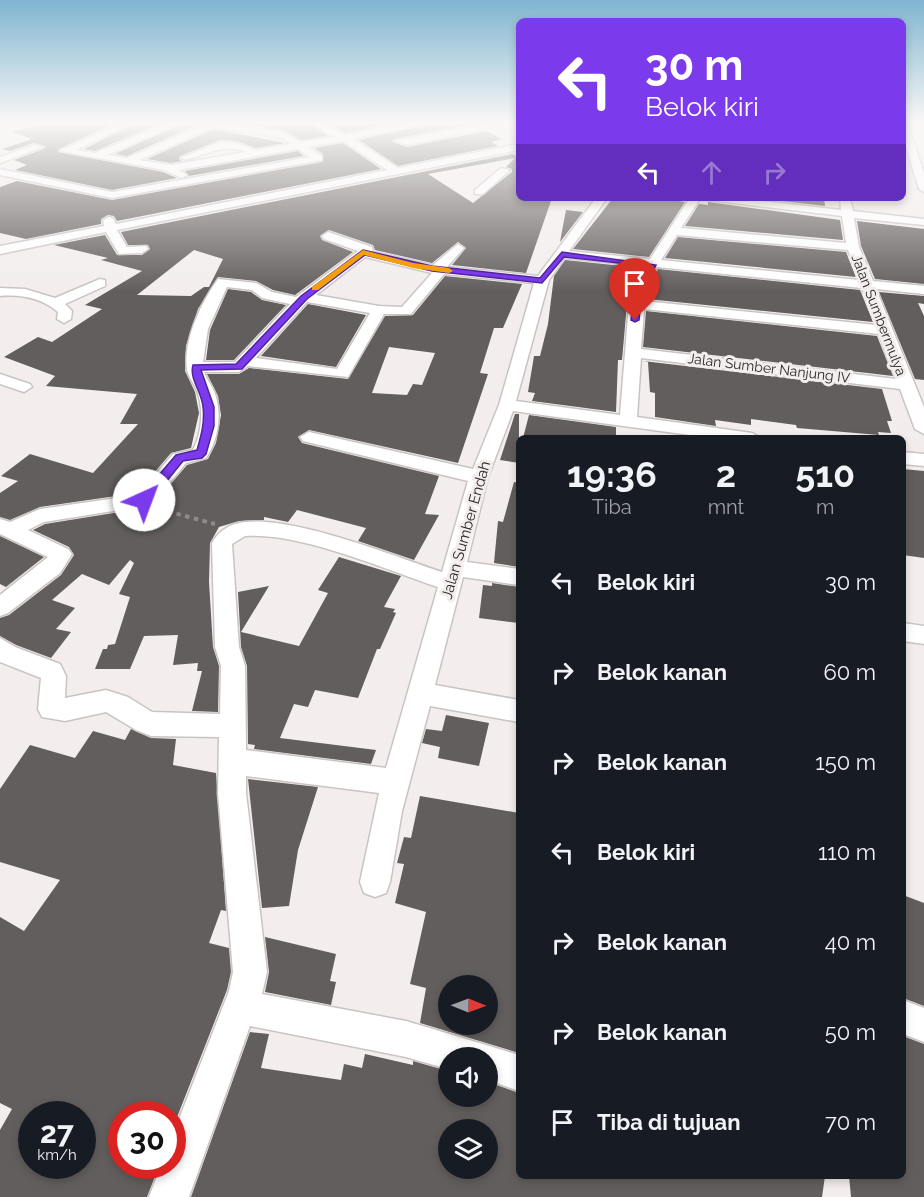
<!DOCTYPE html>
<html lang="id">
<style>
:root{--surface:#171b24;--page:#20242c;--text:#f1f3f6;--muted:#9ea1a6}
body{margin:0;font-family:Raleway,sans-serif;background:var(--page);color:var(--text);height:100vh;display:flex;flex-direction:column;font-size:22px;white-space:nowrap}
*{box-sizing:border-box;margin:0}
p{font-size:20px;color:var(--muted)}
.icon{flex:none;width:33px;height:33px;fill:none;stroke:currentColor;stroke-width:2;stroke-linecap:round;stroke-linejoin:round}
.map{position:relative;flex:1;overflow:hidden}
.side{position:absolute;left:516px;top:435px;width:390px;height:744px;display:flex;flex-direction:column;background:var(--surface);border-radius:9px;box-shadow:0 3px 9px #0003}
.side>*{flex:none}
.top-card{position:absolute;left:516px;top:18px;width:390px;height:183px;border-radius:9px;box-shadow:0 3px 9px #0003;background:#7c3aed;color:#fff;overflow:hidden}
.needle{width:39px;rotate:91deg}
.buttons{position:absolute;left:438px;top:975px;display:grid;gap:12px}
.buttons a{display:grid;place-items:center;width:60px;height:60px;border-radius:50%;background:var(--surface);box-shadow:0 3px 9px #0003;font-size:30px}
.speed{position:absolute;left:18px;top:1101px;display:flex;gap:12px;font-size:30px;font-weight:700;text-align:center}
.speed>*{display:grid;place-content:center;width:78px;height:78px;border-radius:50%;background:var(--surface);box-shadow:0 3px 9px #0003;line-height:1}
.speed small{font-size:15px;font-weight:400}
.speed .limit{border:9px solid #d22;background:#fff;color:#111}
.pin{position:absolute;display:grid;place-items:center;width:51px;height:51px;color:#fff;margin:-62px -26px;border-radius:50% 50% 50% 0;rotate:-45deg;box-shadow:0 0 6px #0007}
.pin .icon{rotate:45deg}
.me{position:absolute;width:66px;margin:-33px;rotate:43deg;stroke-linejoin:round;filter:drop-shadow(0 0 4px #0008)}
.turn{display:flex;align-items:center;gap:21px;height:126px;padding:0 30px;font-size:27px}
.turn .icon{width:78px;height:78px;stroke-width:2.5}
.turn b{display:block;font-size:42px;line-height:51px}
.lanes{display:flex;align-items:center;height:57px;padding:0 30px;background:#0003;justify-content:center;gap:30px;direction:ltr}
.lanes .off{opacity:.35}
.eta{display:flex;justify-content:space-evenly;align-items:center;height:102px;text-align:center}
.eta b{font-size:36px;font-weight:700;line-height:42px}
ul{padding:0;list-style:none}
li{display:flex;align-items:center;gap:18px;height:90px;padding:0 30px}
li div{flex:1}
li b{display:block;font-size:22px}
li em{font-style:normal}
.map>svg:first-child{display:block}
</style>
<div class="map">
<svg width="924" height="1197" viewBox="0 0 924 1197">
<rect width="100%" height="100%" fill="#f3eeed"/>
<path fill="#625e5d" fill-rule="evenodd" d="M43 124H113L59 149 58 152 163 172 177 178 112 190 15 170 27 165 14 160 44 149 45 146 34 143 10 151 2 149 32 139 12 132Z
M133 124H159L95 151 84 149Z
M181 124H199L127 156 115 154Z
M247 124H311L328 136 301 140 285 131Z
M331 124H389L345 133Z
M428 124H472L394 139 392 142 408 147 486 131 502 139 491 142 498 146 398 166 359 140Z
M214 129 285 143 256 148 236 141 220 140 180 156 179 159 182 161 171 163 147 159Z
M343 143 381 169 117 221 114 216 108 215 101 219V224L26 239 0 233V187L17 181 112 200 322 162 323 154 314 148Z
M298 151 304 156 189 176 185 171Z
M519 153V198H552L526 273 452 265 466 248 458 242 432 263 375 250 373 245 329 230 320 236 322 240 353 252 295 295 273 290 256 281 218 277 198 309 186 346 185 371 195 392 199 413 191 448 171 453 137 493 40 507 10 520 0 517V493L18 481 1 476 30 454 93 473 138 424H120L137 394 46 386 55 376 4 357 38 337 52 342 102 309 85 305 142 271 101 260 108 258 54 245 105 235 117 255H142L150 249 148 245H128L121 232 512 154 516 156ZM515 158 506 167 512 169V172L473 203 428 174ZM194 250 223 259 209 287H204L191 296 137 295Z
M613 198H659L685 202 649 257 573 249Z
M755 198H824L825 206Z
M708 202 840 220 843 240 685 226 699 204 708 205Z
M566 210 583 212 560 242Z
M857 221 924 229V284L875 279 861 246Z
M678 237 846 252 856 277 665 258Z
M565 260 642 268 627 304 622 360H618L616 412 532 401 535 393 528 392 534 356H540L548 324 554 276Z
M658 269 860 290 873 322 647 299Z
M445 276 522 284 503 328H494L480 373 488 374 458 463 309 430 298 437 302 443 439 476 425 514 439 515 414 560 358 541 366 528 297 510 288 522 264 517V520L239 521 219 527 210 543 209 582 213 647 219 666 218 712 192 711 202 671H197L198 663 173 665 178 635 144 636 130 669H95L103 649H107L108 645 115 644 130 597 119 594 134 563 130 560 109 585 82 574 52 600 75 608 56 629 71 632 51 658 16 645 0 636V618L9 615 61 575 74 555 69 547 33 530 45 524 151 507 187 465 208 459 216 443 221 415 218 396 207 374H239L249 368 348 379 385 316 413 315ZM389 347 435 353 422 385 413 384 407 395 372 393Z
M228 289 251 292 262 300 286 305 234 360H206L210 330Z
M879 292 924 296V304L918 303 924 316V380L915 379Z
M308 304 366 315 336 367 261 356Z
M646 311 877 336 893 376 643 347Z
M643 361 882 389 892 421H887L891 433 878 432 879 435 797 428 796 425 751 419V425L715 420 716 426 655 417V393L650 392 648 362Z
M515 414H519V463L500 460Z
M529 415 616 427V438H523Z
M903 469 924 471V558L903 555Z
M514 482 519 483V567L494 563 498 521 503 522Z
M0 536 44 557 6 587 0 584Z
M339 557 401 576 384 607 395 609 393 612 396 613 380 649H377L358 698 315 690 308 707 294 704 280 738 376 750 371 764 254 749 255 745 248 744 247 666 241 647 238 592 269 586 241 632 299 646 328 593 318 590Z
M492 583 519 587V623L479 618 483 585 492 586Z
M446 715 489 723 479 766 438 758 440 747 422 743 426 729 442 731Z
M131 729 151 738 176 739 173 765 216 773 226 911 221 910 209 943 229 948 231 972 227 990 172 1130V1114H122V1166H159L147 1197H0V1130L12 1109 0 1103V917L24 931 60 880 0 862V789L30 745 75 758 93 731 125 740ZM32 1114H82V1166H32Z
M248 779 318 787 298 850 289 906 262 908Z
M420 796 519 813V1053L420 1023 426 988 410 984 426 912 395 903 404 864 397 863 404 837 411 838ZM448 986H488V1024H448Z
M903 895 924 903V1006L903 998Z
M265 937 336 954 330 981 336 982 331 1005 265 992 269 972Z
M250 1032 269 1034 261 1068 341 1080 344 1064 362 1068 365 1054 413 1065V1061L448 1071V1096H488V1082L519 1093V1176H825L822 1197H191ZM448 1130H488V1168H448Z
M903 1036 924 1044V1197H851L849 1176H903Z"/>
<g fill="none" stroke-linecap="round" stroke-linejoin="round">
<g stroke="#c9c4c2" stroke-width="3">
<path id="minor" d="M119 124H131L76 150 95 153 166 124H179L107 155 127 158 206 124H230L285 133 301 142 335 137 313 124H325L345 135 404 124H426L353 139 398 168 519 144V150L117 230 127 247 146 246 148 249 142 253 119 254 106 232 0 254V246L104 226 103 220 109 217 113 218 116 224 387 170 343 141 308 147 322 156V160L112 198 0 175V169L112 192 310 157 298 149 179 170 187 175 182 178 164 170 60 151ZM214 127 282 138 291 144 256 150 235 143 220 142 181 158C191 165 217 140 245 152L171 165 139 160Z
M487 124H507L408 145 394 141Z
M903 127 909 129 924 173V192L919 189 903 137Z
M35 145 43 147 0 163V157Z
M501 168 510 170 483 194H475V190Z
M596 198H607L569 251 650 259 690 198H735L841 210 840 198H850L853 211 924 219V225L854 218 859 247 873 281 924 286V294L876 289 924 407V434L915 429 900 389 641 358 637 417 752 433 761 438H712L513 411 488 477 467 562 519 569V585L463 577 435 685 519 700V722L430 706 402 811 390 882 386 893 375 897 364 893 360 882 379 793 246 776V793L267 972 262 994 406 1021 519 1055V1091L488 1080V1058H448V1069L406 1057 250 1026 189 1197H149L161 1166H172V1137L229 991 233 972 218 793 219 737 151 736 136 730 106 712 65 721 42 717 38 709 41 678 0 662V638L15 647 60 664 66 676 65 698 106 690 128 697 152 712 220 714 221 666 215 647 212 543C219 530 230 524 245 522 294 516 394 556 442 572L468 481 303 441 300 437 309 432 473 469 499 405 534 283 444 274 411 314H384L348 377 248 366 239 372H204C206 378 210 383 213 389 223 410 219 439 206 458L186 463 151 505 44 522 28 530 68 549 72 554 60 573 8 613 0 616V595L48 557 0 534V519L10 522 40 509 138 495 173 454 193 450C202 432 204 409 197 391 194 383 189 378 187 370 183 340 201 303 218 279L256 283 272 292 296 297 358 251 324 239 322 236 328 232 372 247 373 252 433 265 458 244 464 248 447 267 538 276ZM700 199 842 216 846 243 681 228ZM677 235 848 250 859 280 661 260ZM365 257 432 273 402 307 379 306 316 295ZM564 258 645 266 629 304 620 415 516 401 549 280ZM657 267 862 288 876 325 644 301ZM227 287 252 290 262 298 290 304 235 362H203L208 329ZM307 302 370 313 337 369 256 358ZM644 309 879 334 896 379 641 349ZM245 536C300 532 384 569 438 587L386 768 246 750 245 666 239 647 232 544Z
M100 279 105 280V286L65 304 72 311 71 319 64 323 57 319 58 312C42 298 20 294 0 296V288L25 289 55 298Z
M0 374 30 384 32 387 24 392 0 384Z
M903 452 924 454V466L903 464Z
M903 623 924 626V644L903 641Z
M903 1000 924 1008V1042L903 1034Z"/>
</g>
<path stroke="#8f8b8b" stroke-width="4" stroke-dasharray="4.5 4.5" stroke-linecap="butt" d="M159 509 215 524"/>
<use href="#minor" fill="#fff" fill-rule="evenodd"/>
</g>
<linearGradient id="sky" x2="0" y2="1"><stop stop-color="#7fb5d0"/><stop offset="0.42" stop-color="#faf7f7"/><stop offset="1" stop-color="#faf7f7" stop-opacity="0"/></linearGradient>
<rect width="924" height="292" fill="url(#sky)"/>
<path fill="#7c3aed" stroke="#51269a" stroke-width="1.5" d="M363 250 432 266 540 278 562 252 656 265 642 294 639 320 635 322 631 320 634 294 647 266 564 257 542 283 432 271 365 255 307 299 242 369 201 370 214 407V426L206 454 202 458 183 461 149 503H140V497L176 455 197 450C201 436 205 422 203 407 202 392 189 379 193 365L236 364 301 296Z"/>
<path fill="#f59e0b" d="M363 250 413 263 449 268 453 271 449 273 413 268 364 255 318 290H312V287Z"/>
<g text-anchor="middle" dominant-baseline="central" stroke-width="6" stroke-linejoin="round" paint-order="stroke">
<g font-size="14" fill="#2b2929" stroke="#f3eeed">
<text transform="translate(879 315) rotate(69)">Jalan Sumbermulya</text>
<text transform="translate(769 368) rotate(7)">Jalan Sumber Nanjung IV</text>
</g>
<g font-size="15" fill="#2b2929" stroke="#f3eeed">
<text transform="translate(466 530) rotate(-74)">Jalan Sumber Endah</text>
</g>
</g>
</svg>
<div class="buttons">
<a><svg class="needle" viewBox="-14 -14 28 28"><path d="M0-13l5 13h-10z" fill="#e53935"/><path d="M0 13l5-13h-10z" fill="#9ea1a6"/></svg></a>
<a><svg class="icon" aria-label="sound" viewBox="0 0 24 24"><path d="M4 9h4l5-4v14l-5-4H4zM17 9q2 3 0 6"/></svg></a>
<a><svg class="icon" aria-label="layers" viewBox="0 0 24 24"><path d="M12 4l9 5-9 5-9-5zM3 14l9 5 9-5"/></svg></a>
</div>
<div class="speed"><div>27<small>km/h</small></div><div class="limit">30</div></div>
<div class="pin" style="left:635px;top:320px;background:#d93025"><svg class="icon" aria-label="arrive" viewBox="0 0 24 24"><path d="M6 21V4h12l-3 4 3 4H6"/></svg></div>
<svg class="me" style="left:144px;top:500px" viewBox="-20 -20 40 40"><circle r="19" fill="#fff"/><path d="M0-13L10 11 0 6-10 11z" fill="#7c3aed"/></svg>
<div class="top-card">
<div class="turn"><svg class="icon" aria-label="left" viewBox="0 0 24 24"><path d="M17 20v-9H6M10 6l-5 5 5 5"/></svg><div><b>30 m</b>Belok kiri</div></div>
<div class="lanes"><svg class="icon" aria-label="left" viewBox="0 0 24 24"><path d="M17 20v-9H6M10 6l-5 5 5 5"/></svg><svg class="icon off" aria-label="ahead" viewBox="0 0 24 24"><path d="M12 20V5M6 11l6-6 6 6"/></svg><svg class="icon off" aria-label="right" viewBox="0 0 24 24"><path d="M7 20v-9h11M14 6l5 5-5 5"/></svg></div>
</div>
<section class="side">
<div class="eta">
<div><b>19:36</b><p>Tiba</p></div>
<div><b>2</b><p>mnt</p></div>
<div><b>510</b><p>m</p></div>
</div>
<ul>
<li><svg class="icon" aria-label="left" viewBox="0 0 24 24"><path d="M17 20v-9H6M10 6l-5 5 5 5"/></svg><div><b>Belok kiri</b></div><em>30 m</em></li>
<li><svg class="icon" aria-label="right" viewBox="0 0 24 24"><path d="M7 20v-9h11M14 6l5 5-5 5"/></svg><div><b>Belok kanan</b></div><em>60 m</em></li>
<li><svg class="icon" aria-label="right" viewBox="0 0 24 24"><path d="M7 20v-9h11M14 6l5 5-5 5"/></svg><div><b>Belok kanan</b></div><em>150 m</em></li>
<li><svg class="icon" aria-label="left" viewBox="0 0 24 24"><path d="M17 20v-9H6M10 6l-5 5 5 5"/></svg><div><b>Belok kiri</b></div><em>110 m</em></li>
<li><svg class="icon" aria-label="right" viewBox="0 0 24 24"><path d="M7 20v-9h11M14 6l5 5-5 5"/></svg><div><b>Belok kanan</b></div><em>40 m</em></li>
<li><svg class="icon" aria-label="right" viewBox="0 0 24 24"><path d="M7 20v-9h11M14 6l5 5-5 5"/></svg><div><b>Belok kanan</b></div><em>50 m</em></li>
<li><svg class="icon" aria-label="arrive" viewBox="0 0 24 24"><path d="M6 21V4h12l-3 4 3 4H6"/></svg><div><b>Tiba di tujuan</b></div><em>70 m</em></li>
</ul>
</section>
</div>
